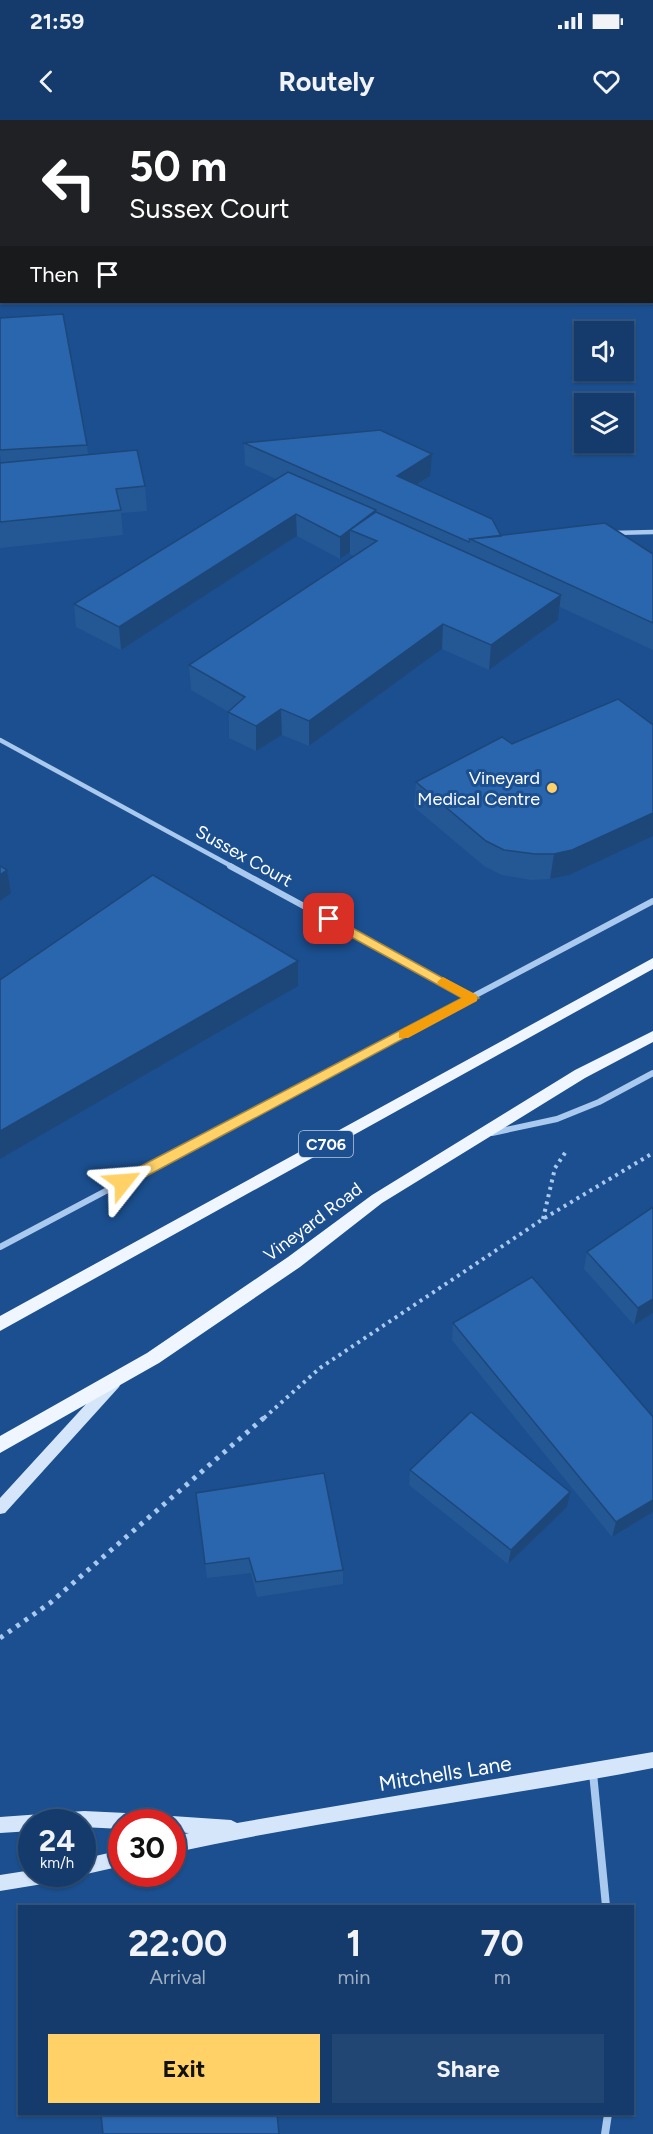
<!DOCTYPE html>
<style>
:root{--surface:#143b6b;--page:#214673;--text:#f1f3f6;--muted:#9dadc1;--line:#33557e;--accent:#ffd166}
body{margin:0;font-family:Figtree,sans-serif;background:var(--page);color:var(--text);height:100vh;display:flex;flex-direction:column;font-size:22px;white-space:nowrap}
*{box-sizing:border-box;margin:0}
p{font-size:20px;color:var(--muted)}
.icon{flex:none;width:33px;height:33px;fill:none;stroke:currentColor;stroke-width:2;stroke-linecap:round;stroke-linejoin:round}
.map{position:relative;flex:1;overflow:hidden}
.panel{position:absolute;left:18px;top:1785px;width:616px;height:210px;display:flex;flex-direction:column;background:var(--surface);border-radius:0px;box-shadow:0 2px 4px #0004,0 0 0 2px var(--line)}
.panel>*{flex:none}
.hud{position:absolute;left:0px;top:0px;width:654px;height:183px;box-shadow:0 2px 4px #0004,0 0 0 2px var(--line);background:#202124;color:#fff;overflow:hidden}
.controls{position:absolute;left:574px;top:201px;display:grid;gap:12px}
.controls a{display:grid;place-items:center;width:60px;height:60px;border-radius:0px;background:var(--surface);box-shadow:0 2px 4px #0004,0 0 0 2px var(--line);font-size:30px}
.speed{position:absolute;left:18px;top:1689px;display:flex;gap:12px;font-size:30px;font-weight:700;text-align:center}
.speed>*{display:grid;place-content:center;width:78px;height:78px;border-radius:50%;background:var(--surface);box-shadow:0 2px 4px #0004,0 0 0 2px var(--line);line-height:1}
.speed small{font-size:15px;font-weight:400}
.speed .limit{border:9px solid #d22;background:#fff;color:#111}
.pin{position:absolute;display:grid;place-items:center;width:51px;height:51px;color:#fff;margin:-26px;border-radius:12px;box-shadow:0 3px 9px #0006}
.me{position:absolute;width:66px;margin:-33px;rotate:62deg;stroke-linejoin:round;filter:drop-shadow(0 0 4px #0008)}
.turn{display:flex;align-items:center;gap:21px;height:126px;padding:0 30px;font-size:27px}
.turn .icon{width:78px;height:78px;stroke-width:2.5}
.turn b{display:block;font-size:42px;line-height:51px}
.then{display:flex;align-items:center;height:57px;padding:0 30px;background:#0003;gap:12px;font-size:22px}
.eta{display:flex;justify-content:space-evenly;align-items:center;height:102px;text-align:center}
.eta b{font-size:36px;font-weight:700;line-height:42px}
.cta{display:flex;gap:12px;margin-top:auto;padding:12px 30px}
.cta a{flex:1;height:69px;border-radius:0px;background:var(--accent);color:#111;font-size:24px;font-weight:700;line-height:69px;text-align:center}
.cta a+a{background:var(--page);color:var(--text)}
.status{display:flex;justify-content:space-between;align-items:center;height:42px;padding:0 30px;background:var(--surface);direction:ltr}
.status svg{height:16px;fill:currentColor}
header{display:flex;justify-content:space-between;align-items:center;height:78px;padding:0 30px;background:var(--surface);font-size:27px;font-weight:700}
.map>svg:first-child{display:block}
</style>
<div class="status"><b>21:59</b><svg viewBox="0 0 49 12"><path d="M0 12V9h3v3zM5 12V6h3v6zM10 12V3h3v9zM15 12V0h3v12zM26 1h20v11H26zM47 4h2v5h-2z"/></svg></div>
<header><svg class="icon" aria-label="back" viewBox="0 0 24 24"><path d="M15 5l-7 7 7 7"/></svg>Routely<svg class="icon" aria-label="heart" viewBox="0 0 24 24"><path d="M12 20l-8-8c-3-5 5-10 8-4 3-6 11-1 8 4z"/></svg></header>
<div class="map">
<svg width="653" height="2014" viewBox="0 0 653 2014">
<rect width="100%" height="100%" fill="#1b4f8f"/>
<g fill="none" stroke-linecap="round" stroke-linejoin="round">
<path stroke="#a9c9ee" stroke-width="4" stroke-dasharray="3 4.5" stroke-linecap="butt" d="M543 1099 555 1048 567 1030
M264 1298 320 1248 543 1099 653 1033"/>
<path stroke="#a9c9ee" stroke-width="5" stroke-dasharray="4 6" stroke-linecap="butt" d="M0 1518 50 1483 266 1296"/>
<path stroke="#a9c9ee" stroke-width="4.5" d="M613 413 653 412
M0 620 233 747"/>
<path stroke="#a9c9ee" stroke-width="6" d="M230 746 473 878
M492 1013 557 999 599 982 653 953
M0 1127 653 781"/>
<path stroke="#a9c9ee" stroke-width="8" d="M593 1653 606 1786
M605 2014 608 1994"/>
<path fill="#d6e6fa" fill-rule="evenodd" d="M114 1257 119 1259 121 1263 119 1267 5 1393 0 1394V1378L109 1259Z
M653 1632V1648C493 1679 332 1698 172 1733V1717L189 1713 172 1712V1702H165L166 1698 172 1696 231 1700 237 1703Z
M84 1691 147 1694 153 1696 155 1702H122V1709L82 1707V1702H32V1711L0 1713V1697Z
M122 1730V1746L82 1755 78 1754H82V1739Z
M32 1750V1754H63L61 1760 55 1762 0 1771V1755Z"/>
<path fill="#f0f6ff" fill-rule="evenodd" d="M653 838V849L0 1211V1196Z
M653 911V922L585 958 382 1083 300 1147 159 1243 0 1333V1316L147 1233 288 1137 372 1075 575 950Z"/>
</g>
<path fill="#245895" d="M529 0H645L647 2H530Z
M653 0V118H652Z
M0 198 87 325 88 334 145 366 147 391 121 393 123 415 0 428V343H1L0 333Z
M244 323 430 356 417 365 501 416 653 434V530L560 487 558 500 489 550 442 529 309 626 282 615 256 631 229 618V592L191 570 189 545 354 436 350 434V432L340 439 297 416 121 530 76 507 74 484 276 359 245 345Z
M502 617 569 755 550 759 531 760 502 755 484 746 414 687 416 662Z
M587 1132 653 1193 634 1205 584 1149Z
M453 1203 653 1297V1392L612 1417 452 1220Z
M410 1350 567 1387 508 1444 409 1365Z
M196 1373 343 1450V1464L257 1477 251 1453 207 1458Z"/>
<path fill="#1d4779" d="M432 334 430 356 396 378 397 356Z
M376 390 375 413 350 410V432L340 439V417Z
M296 394 297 416 121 530 119 507Z
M561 475 558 500 489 550 491 525Z
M443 504 442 529 309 626V601Z
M281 589 282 615 256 631V606Z
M653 693V716L569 755 550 759 554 734Z
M7 750 11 773 0 781V755Z
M298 841V866L0 1039V1011Z
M653 1179V1193L634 1205 638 1188Z
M570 1372 567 1387 508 1444 511 1430Z
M653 1380V1392L612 1417 616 1402Z"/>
<path fill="#2a66ad" stroke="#1d4779" stroke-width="1.5" d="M304 0H418L419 2H304Z
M570 0H645L647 2H571Z
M652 9 653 10 652 96Z
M63 194 87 325 0 330V198Z
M380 310 432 334 397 356 492 399 501 416 470 419 469 422 244 323Z
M137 330 145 366 116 369 121 390 0 402V343Z
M288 352 376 390 340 417 296 394 119 507 74 484Z
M376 392 561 475 491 525 443 504 309 601 281 589 256 606 228 592 245 577 189 545 377 421 350 410Z
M605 403 653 434V503L470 419Z
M618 579 653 605V693L572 730 554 734H535L504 730 486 721 416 662 502 617 512 624Z
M0 746 7 750 0 755Z
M153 755 298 841 0 1011V860Z
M653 1087V1179L638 1188 587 1132Z
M532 1157 653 1297V1380L616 1402 453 1203Z
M471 1292 570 1372 511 1430 410 1350Z
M324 1353 343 1450 256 1462 249 1438 205 1444 196 1373Z
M101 1994H277L279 2014H103Z"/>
<path fill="#ffd166" stroke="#a68842" stroke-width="1.5" d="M329 795 479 878 128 1066H118V1058L462 878 324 802V796Z"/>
<path fill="#f59e0b" d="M443 857 477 875V881L408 918H399V911L462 878 439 865 437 862Z"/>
<circle fill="#ffd166" stroke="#1b4f8f" stroke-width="2" cx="552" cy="668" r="6"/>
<g text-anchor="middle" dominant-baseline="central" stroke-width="6" stroke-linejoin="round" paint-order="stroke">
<rect fill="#1b4f8f" stroke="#bbcadd" stroke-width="1.5" x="299" y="1011" width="54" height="26" rx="4.5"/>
<g font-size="16" font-weight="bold" fill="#fff">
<text x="326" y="1024">C706</text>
</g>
<g font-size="18" fill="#fff" stroke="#1b4f8f" text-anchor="end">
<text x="540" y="658">Vineyard<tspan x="540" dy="21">Medical Centre</tspan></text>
</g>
<g font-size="18" fill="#fff" stroke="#1b4f8f">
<text transform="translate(244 736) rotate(29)">Sussex Court</text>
<text transform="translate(313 1102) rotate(-37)">Vineyard Road</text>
</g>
<g font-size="21" fill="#fff" stroke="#1b4f8f">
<text transform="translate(445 1653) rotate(-9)">Mitchells Lane</text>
</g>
</g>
</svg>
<div class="controls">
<a><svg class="icon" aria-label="sound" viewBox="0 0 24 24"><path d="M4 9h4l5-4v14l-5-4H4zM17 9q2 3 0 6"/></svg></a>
<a><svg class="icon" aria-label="layers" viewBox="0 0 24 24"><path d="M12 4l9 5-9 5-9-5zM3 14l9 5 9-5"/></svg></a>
</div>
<div class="speed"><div>24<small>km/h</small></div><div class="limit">30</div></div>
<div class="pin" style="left:329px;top:799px;background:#d93025"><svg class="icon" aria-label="arrive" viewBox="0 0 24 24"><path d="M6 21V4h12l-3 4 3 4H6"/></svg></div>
<svg class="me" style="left:123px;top:1062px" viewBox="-20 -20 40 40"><path d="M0-17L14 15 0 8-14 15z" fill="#ffd166" stroke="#fff" stroke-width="4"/></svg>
<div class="hud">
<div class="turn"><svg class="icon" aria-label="left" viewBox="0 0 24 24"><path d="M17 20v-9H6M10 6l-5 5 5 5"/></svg><div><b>50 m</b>Sussex Court</div></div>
<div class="then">Then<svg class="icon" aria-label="arrive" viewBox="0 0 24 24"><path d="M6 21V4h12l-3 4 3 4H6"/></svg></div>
</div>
<section class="panel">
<div class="eta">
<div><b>22:00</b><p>Arrival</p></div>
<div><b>1</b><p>min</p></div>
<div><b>70</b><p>m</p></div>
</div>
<div class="cta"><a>Exit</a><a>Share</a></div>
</section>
</div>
